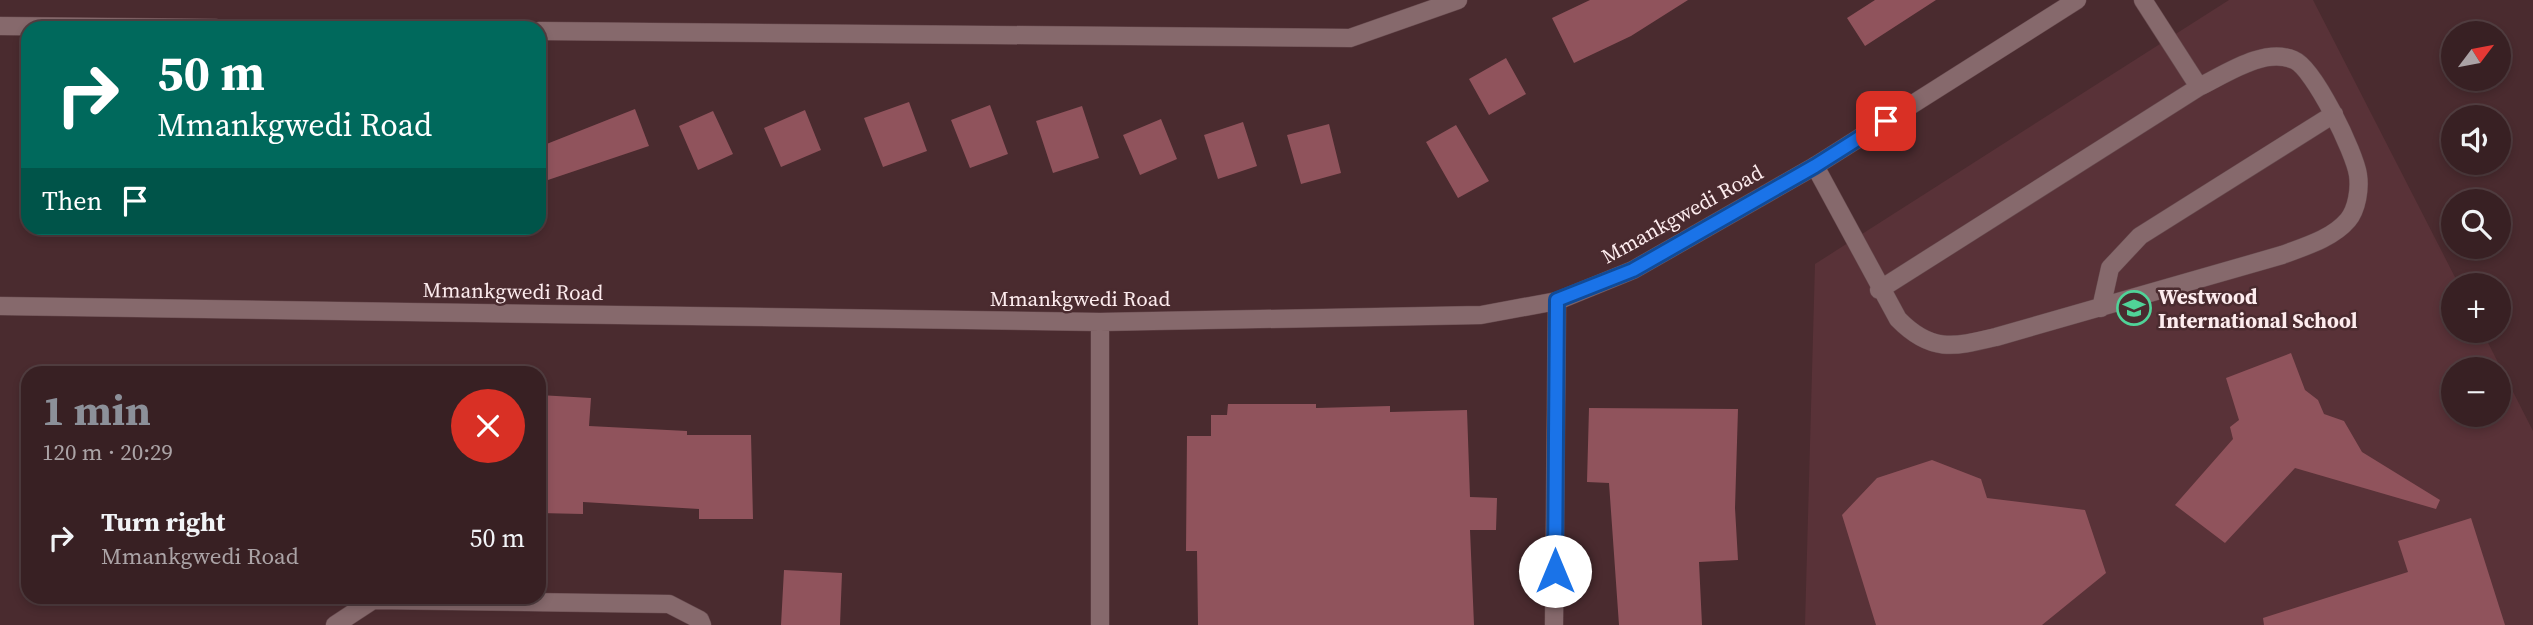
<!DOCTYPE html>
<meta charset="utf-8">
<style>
:root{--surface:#382023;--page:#3f282b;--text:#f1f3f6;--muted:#aba3a6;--line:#523e41;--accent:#8c9099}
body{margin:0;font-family:"Source Serif 4",serif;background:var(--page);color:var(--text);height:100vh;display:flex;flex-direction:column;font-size:26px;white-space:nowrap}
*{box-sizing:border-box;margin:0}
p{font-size:23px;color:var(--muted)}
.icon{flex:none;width:38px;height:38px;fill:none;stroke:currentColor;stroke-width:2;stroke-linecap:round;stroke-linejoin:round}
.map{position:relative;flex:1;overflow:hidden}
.sheet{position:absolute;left:21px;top:366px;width:525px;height:238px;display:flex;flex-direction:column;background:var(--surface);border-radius:21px;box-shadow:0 4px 10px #0003,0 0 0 2px var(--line)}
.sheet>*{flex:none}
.hud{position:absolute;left:21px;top:21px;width:525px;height:214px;border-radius:21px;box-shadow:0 4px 10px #0003,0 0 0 2px var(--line);background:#00695c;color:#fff;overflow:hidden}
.needle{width:46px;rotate:58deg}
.fabs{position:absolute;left:2441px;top:21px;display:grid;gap:14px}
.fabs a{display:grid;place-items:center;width:70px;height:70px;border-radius:50%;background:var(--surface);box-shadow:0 4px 10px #0003,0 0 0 2px var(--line);font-size:35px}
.pin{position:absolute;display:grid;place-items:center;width:60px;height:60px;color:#fff;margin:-30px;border-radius:14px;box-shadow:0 4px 10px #0006}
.me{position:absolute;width:77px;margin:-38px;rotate:0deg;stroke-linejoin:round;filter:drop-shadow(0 0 5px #0008)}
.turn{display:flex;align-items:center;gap:24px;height:147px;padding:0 21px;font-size:32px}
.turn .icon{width:91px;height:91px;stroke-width:2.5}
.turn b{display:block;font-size:49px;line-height:60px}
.then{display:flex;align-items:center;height:66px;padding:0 21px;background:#0003;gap:14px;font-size:26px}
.round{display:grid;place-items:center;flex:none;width:74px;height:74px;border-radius:37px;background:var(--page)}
.overview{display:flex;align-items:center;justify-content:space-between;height:119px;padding:0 21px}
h1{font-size:42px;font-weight:700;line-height:52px;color:var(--accent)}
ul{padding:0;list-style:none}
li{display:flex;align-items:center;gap:21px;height:105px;padding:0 21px}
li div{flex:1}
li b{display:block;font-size:26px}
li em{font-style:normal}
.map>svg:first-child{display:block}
</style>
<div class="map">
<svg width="2533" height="625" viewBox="0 0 2533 625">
<rect width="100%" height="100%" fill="#4a2b2f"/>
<path fill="#593238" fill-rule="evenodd" d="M2229 0H2313L2459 285H2454V331H2482L2533 431V625H1805L1815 264ZM2454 369H2499V415H2454Z"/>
<path fill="#90535c" d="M1590 0H1688L1631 36 1574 63 1552 18Z
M1875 0H1936L1865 46 1847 18Z
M1506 58 1526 94 1489 115 1469 79Z
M909 102 927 151 883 167 864 118Z
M990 105 1008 154 970 168 951 120Z
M1082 106 1099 158 1053 173 1036 121Z
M635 109 649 146 539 183V147Z
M805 110 821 150 781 167 764 128Z
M713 111 733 154 698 170 679 126Z
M1161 119 1177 159 1140 175 1123 135Z
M1243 122 1257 166 1218 179 1204 135Z
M1329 124 1341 173 1301 184 1287 135Z
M1456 125 1489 181 1458 198 1426 142Z
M2291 353 2305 390 2318 400 2324 414 2344 421 2362 452 2440 500 2436 509 2295 468 2225 543 2175 505 2233 439 2230 427 2239 420 2226 378Z
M539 395 591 398 589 426 687 431V435H751L753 519H699V509L583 502V514L539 513Z
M1228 404H1316V408L1390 406V412L1467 410 1470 497 1497 498 1496 530H1470L1474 625H1198L1197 551H1186L1187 436H1211V415H1227Z
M1589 408 1738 409 1735 508 1738 560 1699 562 1702 625H1619L1609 483 1587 482Z
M1932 460 1981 479 1987 498 2085 510 2106 573 2042 625H1876L1842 515 1877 478Z
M2471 518 2505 625H2264L2263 618 2408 572 2398 541Z
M784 570 842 573 840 625H781Z"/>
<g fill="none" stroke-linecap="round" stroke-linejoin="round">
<g stroke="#674a4e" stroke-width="19">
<path id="service" d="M1815 166 1898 319C1931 353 1954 347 1996 337L2282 255C2303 247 2332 239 2348 220 2357 209 2360 189 2358 175 2355 153 2314 68 2294 60 2264 47 2226 74 2199 87L2143 0
M1879 290 2199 87
M2101 308 2110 268 2140 236 2334 114"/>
</g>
<g stroke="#674a4e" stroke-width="19">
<path id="minor" d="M0 26 216 28
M539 31 1350 38 1458 0
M0 306 1100 322 1481 315 1557 301 1633 270 1815 166 2077 0
M335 625 373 600 669 604 700 620 702 625
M1100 625V322
M1554 625 1557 301"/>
</g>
<use href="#service" stroke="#86696c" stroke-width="18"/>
<use href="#minor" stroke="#86696c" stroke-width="18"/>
</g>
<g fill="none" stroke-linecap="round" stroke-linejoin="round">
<g stroke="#114b97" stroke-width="18">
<path id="route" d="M1555 571 1557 300 1633 270 1815 166 1886 121"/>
</g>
<use href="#route" stroke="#1a73e8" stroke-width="12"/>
</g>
<defs>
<g id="school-ring" transform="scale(1.75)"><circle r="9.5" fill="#4a2b2f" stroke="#50d398" stroke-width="1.5"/><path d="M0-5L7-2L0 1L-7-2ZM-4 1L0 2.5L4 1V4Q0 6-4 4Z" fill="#50d398"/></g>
</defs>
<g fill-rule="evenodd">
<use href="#school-ring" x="2134" y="308"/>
</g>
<g text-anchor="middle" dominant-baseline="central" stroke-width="5" stroke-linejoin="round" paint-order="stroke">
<g font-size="21" fill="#fdecee" stroke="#4a2b2f">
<text transform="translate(1682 214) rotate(-29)">Mmankgwedi Road</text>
<text transform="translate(513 291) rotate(1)">Mmankgwedi Road</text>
<text x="1080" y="298">Mmankgwedi Road</text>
</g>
<g font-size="21" font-weight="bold" fill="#fdecee" stroke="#4a2b2f" text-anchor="start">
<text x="2158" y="296">Westwood<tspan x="2158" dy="24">International School</tspan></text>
</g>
</g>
</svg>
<div class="fabs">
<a><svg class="needle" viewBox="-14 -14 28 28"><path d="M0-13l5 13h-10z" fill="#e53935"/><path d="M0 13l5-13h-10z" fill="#aba3a6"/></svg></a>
<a><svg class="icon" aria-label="sound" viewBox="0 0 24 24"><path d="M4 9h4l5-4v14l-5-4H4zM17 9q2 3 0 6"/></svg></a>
<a><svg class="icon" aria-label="search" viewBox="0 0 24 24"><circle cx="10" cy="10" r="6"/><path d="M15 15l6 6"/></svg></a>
<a>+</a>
<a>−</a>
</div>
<div class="pin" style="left:1886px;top:121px;background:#d93025"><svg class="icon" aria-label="arrive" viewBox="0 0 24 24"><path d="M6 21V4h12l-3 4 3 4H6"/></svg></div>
<svg class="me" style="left:1555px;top:571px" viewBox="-20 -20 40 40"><circle r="19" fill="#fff"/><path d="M0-13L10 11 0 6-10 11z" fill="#1a73e8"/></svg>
<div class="hud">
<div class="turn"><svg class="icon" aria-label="right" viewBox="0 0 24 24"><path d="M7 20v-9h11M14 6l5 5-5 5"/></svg><div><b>50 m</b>Mmankgwedi Road</div></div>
<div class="then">Then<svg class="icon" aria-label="arrive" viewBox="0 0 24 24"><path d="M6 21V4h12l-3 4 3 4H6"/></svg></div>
</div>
<section class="sheet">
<div class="overview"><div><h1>1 min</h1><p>120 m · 20:29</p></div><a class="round" style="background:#d93025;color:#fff"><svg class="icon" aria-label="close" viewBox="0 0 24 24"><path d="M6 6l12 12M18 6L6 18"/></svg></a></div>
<ul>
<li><svg class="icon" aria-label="right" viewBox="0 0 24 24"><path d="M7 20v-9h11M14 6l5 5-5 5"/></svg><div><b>Turn right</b><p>Mmankgwedi Road</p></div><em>50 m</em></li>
</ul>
</section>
</div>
